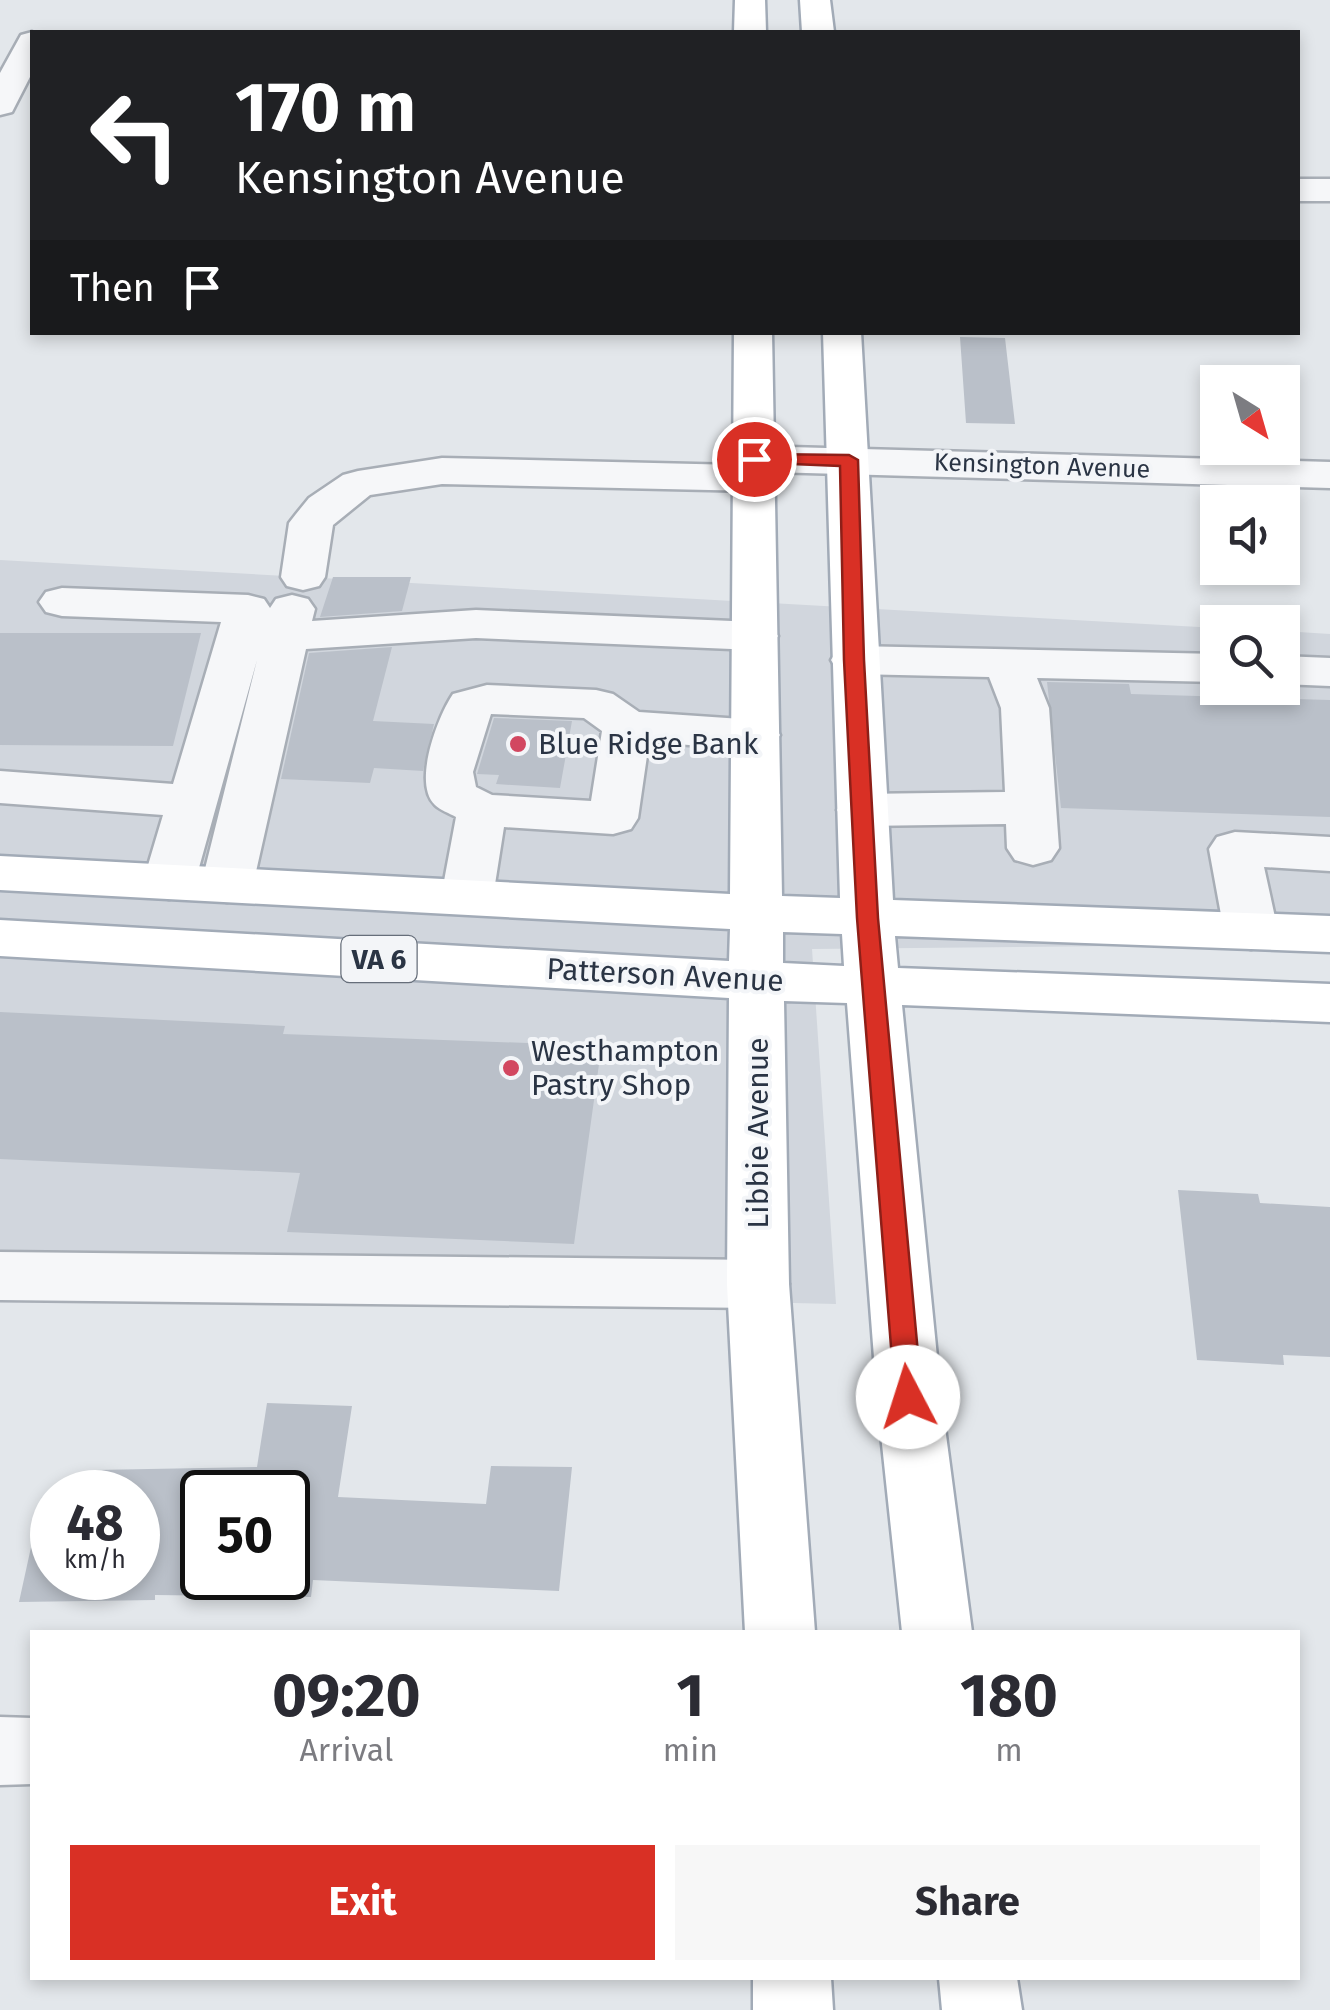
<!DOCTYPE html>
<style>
:root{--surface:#fff;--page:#f7f7f7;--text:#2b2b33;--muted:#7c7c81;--accent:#d93025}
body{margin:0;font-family:"Fira Sans",sans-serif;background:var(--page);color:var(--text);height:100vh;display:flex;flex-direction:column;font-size:38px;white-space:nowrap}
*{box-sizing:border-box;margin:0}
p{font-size:32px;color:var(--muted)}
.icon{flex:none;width:55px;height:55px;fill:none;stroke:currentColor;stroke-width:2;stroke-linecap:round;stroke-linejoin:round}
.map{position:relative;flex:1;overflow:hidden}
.drawer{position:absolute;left:30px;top:1630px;width:1270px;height:350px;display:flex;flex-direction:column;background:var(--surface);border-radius:0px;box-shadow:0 5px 15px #0003}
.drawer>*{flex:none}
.banner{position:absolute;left:30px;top:30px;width:1270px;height:305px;border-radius:0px;box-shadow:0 5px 15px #0003;background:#202124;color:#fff;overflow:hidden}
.needle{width:65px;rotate:143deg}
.buttons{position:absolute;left:1200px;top:365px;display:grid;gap:20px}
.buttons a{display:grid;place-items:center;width:100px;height:100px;border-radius:0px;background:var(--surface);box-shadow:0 5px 15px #0003;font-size:50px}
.speed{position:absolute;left:30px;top:1470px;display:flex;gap:20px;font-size:50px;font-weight:700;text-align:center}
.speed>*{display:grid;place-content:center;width:130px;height:130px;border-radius:50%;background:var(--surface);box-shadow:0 5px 15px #0003;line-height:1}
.speed small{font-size:25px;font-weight:400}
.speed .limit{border:5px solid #111;border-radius:15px;background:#fff;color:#111}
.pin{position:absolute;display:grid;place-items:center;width:85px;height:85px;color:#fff;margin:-42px;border:5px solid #fff;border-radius:50%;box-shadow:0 2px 10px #0007}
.me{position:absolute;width:110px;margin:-55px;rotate:355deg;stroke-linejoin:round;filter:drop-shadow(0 0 8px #0008)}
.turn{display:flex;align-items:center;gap:35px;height:210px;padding:0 40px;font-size:45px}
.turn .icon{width:130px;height:130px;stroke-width:2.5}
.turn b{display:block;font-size:70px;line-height:85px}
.then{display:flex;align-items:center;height:95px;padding:0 40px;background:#0003;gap:20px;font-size:38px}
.eta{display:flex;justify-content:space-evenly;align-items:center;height:170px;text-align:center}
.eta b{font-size:60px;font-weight:700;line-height:70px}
.primary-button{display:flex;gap:20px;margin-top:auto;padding:20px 40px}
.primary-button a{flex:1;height:115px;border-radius:0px;background:var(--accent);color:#fff;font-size:40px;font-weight:700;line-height:115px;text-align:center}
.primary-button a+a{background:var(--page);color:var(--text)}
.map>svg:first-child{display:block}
</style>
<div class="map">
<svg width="1330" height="2010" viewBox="0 0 1330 2010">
<rect width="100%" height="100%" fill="#e3e7eb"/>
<path fill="#d1d6dd" d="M0 560 1217 628 1218 688H1282L1283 631 1330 634V944L812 949 836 1304 0 1284Z"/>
<path fill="#bac0c9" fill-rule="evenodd" d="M960 337 1005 338 1015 424 966 423Z
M333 577H411L402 611 320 617Z
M0 633H201L173 746 0 745Z
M392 647 373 721 434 724 423 771 374 768 370 783 281 779 309 653Z
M1047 682 1129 684 1131 694 1330 700V817L1061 808Z
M494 718 572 721 560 788 496 784 499 775 477 774Z
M0 1012 285 1026 283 1034 581 1045 600 1057 574 1244 287 1232 300 1173 0 1159Z
M1178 1190 1258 1194 1260 1203 1330 1207V1357L1283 1355 1284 1365 1197 1360Z
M267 1403 352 1406 338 1497 486 1504 491 1466 572 1467 559 1591 313 1580 311 1597 155 1595V1600L19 1602 42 1497H52V1578H138V1492H91L95 1470 257 1467ZM202 1492H288V1578H202Z"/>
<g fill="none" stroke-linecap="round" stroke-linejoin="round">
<g stroke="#a8aeb6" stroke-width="5">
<path id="minor" d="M32 32V73L12 112 0 115V73L21 35Z
M1298 179H1330V201H1298Z
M754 446 1330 462V488L771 472 775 478 769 487 754 491 442 484 370 495 333 525 325 577 319 586 303 590 287 586 281 577 289 523 296 514 309 498 343 475 358 471 442 458 737 465 733 459 739 450Z
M62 588 248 595 264 599 270 608 276 599 292 595 308 599 315 609 312 621 476 610 755 622 771 626 778 636 771 646 755 650 476 638 306 649 253 885 245 897 227 902 209 897 201 885 257 660 195 882 187 894 169 899 151 894 143 882 163 815 0 803V771L173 784 221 622 62 616 46 612 39 602 46 592Z
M854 646 1218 654V682L1037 678 1049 708 1059 848 1051 860 1033 865 1015 860 1007 848 1006 824 862 826 844 821 837 810 844 799 862 794 1005 792 1001 708 989 677 854 674 837 670 831 660 837 650Z
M1282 656 1330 658V686L1282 684Z
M487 685 596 690 613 694 639 712 756 720 773 724 780 735 773 746 756 750 649 742 638 818 631 829 613 834 504 827 493 897 486 909 467 914 448 909 441 897 456 817C449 813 440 810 435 805 412 783 438 716 453 694ZM491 714 584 718 602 731 591 801 492 795 476 787 473 772Z
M1235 832 1330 837V871L1264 867 1278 931 1270 944 1251 949 1232 944 1224 931 1209 849 1217 837Z
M0 1252 758 1260 780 1267 789 1284 780 1301 758 1308 0 1300Z
M0 1717 32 1718V1784L0 1785Z"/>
</g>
<g stroke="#a2abb7" stroke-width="5">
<path id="major" d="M735 0H765L766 32H734Z
M800 0H830L834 32H802Z
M734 332H772L782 896 840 898 823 332H861L893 900 1330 916V952L895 936 898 968 1330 984V1022L902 1005 941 1397 972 1632H902L877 1397 847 1003 784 1001 789 1284 815 1632H745L727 1284 729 998 0 956V920L729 961 730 929 0 890V856L730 894ZM783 932 842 934 844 966 783 963Z
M753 1978H831L833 2010H753Z
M939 1978H1017L1022 2010H942Z"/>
</g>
<use href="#minor" fill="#f6f7f9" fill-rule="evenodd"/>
<use href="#major" fill="#fff" fill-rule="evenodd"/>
</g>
<path fill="#d93025" stroke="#8d1f18" stroke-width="2.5" d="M754 454 849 455 858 460 864 660 878 918 922 1397 918 1405 908 1408 899 1405 895 1397 857 918 844 660 840 466 747 462 745 459Z"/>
<g fill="#d24760" stroke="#f3f5f8" stroke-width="4">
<circle cx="518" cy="744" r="10"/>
<circle cx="511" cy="1068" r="10"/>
</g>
<g text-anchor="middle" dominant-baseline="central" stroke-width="8" stroke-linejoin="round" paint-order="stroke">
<g font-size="25" fill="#2a3444" stroke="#f3f5f8">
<text transform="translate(1042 466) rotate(2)">Kensington Avenue</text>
</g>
<rect fill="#f3f5f8" stroke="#666e7a" stroke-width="2.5" x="341.5" y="936" width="75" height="46" rx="8"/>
<g font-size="28" font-weight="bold" fill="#2a3444">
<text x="379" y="959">VA 6</text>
</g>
<g font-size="30" fill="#2a3444" stroke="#f3f5f8" text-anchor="start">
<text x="538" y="744">Blue Ridge Bank</text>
<text x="531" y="1051">Westhampton<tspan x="531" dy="34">Pastry Shop</tspan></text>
</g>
<g font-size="30" fill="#2a3444" stroke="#f3f5f8">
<text transform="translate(665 975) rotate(3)">Patterson Avenue</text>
<text transform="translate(758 1133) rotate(-90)">Libbie Avenue</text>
</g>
</g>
</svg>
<div class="buttons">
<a><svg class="needle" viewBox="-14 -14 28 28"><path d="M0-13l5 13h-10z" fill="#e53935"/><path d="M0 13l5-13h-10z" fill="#7c7c81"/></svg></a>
<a><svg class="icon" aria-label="sound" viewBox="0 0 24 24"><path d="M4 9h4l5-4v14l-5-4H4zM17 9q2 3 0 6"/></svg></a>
<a><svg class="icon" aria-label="search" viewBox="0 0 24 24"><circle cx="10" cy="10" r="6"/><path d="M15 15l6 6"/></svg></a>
</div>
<div class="speed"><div>48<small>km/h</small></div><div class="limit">50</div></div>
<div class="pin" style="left:754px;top:459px;background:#d93025"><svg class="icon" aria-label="arrive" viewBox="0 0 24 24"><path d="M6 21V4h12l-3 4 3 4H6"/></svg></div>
<svg class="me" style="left:908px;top:1397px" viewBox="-20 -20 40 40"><circle r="19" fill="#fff"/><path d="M0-13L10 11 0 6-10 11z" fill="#d93025"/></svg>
<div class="banner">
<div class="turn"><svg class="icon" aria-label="left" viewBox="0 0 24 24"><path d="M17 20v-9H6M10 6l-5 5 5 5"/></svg><div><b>170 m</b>Kensington Avenue</div></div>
<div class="then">Then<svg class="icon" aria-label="arrive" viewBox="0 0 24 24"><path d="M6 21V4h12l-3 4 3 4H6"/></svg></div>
</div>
<section class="drawer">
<div class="eta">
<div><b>09:20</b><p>Arrival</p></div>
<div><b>1</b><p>min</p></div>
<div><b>180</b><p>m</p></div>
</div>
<div class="primary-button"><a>Exit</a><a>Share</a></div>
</section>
</div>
